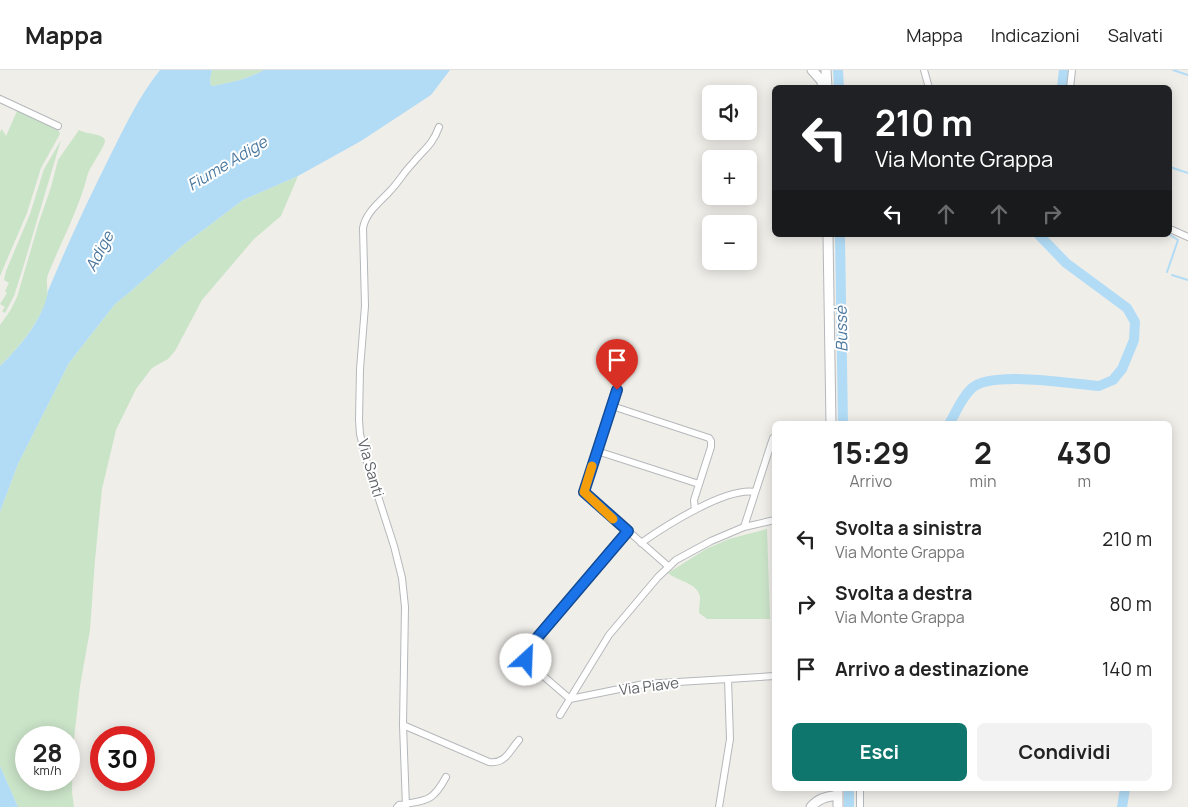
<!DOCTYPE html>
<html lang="it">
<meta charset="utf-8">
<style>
:root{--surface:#fff;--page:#f2f2f2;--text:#222;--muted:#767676;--line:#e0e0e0;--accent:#0f766e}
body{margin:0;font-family:Manrope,sans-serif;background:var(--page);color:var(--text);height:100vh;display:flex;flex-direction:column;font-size:19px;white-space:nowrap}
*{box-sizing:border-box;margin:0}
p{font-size:16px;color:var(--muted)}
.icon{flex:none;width:28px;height:28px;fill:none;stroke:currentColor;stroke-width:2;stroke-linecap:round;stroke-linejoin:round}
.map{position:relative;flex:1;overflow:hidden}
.panel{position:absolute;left:772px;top:351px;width:400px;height:370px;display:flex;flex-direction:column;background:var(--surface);border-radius:8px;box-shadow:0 2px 12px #0003}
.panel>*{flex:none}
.banner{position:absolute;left:772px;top:15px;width:400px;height:152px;border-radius:8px;box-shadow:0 2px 12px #0003;background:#202124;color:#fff;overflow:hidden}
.fabs{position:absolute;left:702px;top:15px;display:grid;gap:10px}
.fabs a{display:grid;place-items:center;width:55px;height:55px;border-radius:8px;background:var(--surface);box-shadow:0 2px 12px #0003;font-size:25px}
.speed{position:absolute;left:15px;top:656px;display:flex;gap:10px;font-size:25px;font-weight:700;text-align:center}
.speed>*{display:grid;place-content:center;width:65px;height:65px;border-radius:50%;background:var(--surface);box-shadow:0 2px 12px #0003;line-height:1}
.speed small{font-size:12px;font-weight:400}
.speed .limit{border:8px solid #d22;background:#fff;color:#111}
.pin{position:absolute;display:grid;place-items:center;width:42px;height:42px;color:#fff;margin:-51px -21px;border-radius:50% 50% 50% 0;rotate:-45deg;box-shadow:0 0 5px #0007}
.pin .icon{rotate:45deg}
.me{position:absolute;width:55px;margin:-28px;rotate:25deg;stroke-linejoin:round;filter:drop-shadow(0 0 4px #0008)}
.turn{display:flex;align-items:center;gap:18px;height:105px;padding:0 20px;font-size:22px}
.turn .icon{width:65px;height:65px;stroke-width:2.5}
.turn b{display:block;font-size:35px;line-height:42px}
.lanes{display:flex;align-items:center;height:48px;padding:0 20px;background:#0003;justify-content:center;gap:25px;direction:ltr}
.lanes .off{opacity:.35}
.eta{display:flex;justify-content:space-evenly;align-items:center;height:85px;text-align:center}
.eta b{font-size:30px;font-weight:700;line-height:35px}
.action{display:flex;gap:10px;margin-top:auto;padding:10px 20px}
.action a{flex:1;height:58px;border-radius:8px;background:var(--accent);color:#fff;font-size:20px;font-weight:700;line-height:58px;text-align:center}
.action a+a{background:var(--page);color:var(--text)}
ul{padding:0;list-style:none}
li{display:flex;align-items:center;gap:15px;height:65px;padding:0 20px}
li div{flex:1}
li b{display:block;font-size:19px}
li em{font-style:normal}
header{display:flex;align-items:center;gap:30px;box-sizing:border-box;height:70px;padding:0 25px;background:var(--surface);border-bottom:1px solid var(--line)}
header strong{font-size:24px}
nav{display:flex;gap:28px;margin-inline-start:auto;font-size:18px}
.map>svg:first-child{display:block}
</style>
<header>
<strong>Mappa</strong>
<nav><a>Mappa</a><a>Indicazioni</a><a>Salvati</a></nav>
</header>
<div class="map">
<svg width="1188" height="737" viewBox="0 0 1188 737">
<rect width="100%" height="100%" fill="#f0eee9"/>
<path fill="#cae4c8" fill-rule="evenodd" d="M212 0H264C247 9 230 13 211 16L210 9Z
M18 39 57 57 60 64 41 98 27 143 0 206V62L2 59 6 66Z
M79 60C86 64 104 64 105 70 106 76 89 97 87 107 78 141 62 170 49 202 44 212 50 222 46 232 37 255 18 279 0 296V255L10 241 17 227 39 152 51 117 58 90Z
M61 70 22 201 14 226 5 243 2 241 5 237 0 234 7 223 5 221 9 213 4 210 6 201 30 144 44 99Z
M298 106 281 146 254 169 202 230 175 281 168 289 152 298 136 319 116 360 102 419 95 490 90 560 80 616 73 678 72 722 74 737H18L0 696V442L18 394 69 293 115 234 130 222 182 176 243 130ZM26 668H69V710H26Z
M767 459 770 549H707L699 543C699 538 700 532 700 527 698 513 677 511 668 503L706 479 729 469Z"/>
<path fill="#b2dcf6" d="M160 0H212L210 9 211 16C230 13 247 9 264 0H450L431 25 361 71 298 106 243 130 182 176 130 222 115 234 69 293 18 394 0 442V296C20 277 44 248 48 221 67 175 88 130 110 86 125 56 139 26 160 0Z
M0 696 18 737H0Z"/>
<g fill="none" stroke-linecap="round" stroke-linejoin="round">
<path stroke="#b2dcf6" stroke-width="2" d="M1173 0 1188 5
M1170 97 1188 103
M1167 202 1178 170 1170 165
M1172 205 1188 210"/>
<path stroke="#b2dcf6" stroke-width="10" d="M838 0 839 18
M1062 18 1064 0
M840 165 843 354
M949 354C957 341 961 328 972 318 992 300 1071 314 1099 316L1113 310 1122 299 1134 270 1135 252 1127 238 1066 193 1039 165
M849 719V737
M1122 737 1125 719"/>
<g stroke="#b5b8bb" stroke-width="8">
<path id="street" d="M924 0 929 18
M1070 18 1072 0
M0 29 58 56
M1170 159 1188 167
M617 320 584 422 669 497
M612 336 709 368 711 371V377L694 430 695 440
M597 381 699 414
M744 457 773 368
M627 461 525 582 524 586 526 591 570 629 644 614 728 609
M641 473C665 456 726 417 755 422
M560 645 609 565 658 507 676 490 711 471 744 457 775 450
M403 655 489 692C506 694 509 681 519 670
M860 719V737
M397 737 399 735C426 730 432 733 446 707
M406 737 403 655 405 537 402 508 394 476 366 389 360 364 359 350 360 299 365 236 363 158C366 142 379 133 390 121 398 113 404 102 412 94 424 79 432 76 439 57
M719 737 730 669 728 609 775 606"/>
</g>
<g stroke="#b4b7bb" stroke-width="11">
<path id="secondary" d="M812 0 821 10 824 18
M826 0 827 17
M828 165 831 354
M838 720V737
M811 737C819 728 826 727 838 725"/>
</g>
<use href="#street" stroke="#fff" stroke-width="6"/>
<use href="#secondary" stroke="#fff" stroke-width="9"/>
</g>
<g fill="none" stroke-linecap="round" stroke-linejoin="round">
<g stroke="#114b97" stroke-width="12">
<path id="route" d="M526 590 524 586 525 582 628 461 584 422 617 320"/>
</g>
<use href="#route" stroke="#1a73e8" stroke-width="9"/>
<path stroke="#f59e0b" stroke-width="9" d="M592 396 584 422 613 449"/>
</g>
<g text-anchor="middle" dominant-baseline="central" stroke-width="4" stroke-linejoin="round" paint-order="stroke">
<g font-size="15" fill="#606367" stroke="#fff">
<text transform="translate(371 398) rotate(74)">Via Santi</text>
<text transform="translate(649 616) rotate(-7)">Via Piave</text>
</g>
<g font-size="16" font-style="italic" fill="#4c799f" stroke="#fff">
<text transform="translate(227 93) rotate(-31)">Fiume Adige</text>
<text transform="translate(99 181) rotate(-62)">Adige</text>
<text transform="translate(841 259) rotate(-91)">Bussè</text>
</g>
</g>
</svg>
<div class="fabs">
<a><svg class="icon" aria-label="sound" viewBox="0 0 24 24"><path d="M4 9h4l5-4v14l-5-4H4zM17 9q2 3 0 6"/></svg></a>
<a>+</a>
<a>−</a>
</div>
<div class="speed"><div>28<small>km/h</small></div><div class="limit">30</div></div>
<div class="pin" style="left:617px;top:320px;background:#d93025"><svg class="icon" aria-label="arrive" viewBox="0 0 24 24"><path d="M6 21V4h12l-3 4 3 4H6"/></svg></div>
<svg class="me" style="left:526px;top:590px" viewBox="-20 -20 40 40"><circle r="19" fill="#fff"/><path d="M0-13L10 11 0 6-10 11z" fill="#1a73e8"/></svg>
<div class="banner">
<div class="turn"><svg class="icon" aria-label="left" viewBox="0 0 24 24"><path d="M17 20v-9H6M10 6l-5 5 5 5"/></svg><div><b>210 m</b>Via Monte Grappa</div></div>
<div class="lanes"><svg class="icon" aria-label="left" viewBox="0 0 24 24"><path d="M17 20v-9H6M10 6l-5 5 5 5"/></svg><svg class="icon off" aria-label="ahead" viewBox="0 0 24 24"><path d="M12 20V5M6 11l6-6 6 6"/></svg><svg class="icon off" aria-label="ahead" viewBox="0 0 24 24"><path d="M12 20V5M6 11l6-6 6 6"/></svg><svg class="icon off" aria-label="right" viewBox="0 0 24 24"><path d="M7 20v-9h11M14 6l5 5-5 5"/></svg></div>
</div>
<section class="panel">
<div class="eta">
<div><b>15:29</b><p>Arrivo</p></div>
<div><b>2</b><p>min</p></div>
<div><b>430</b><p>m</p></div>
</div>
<ul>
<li><svg class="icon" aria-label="left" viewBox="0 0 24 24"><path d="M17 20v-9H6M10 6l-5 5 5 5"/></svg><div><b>Svolta a sinistra</b><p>Via Monte Grappa</p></div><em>210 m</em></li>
<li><svg class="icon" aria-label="right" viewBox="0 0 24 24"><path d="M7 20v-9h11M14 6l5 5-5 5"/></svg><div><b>Svolta a destra</b><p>Via Monte Grappa</p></div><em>80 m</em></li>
<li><svg class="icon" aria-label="arrive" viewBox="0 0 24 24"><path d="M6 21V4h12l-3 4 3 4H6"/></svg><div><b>Arrivo a destinazione</b></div><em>140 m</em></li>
</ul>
<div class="action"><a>Esci</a><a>Condividi</a></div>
</section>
</div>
